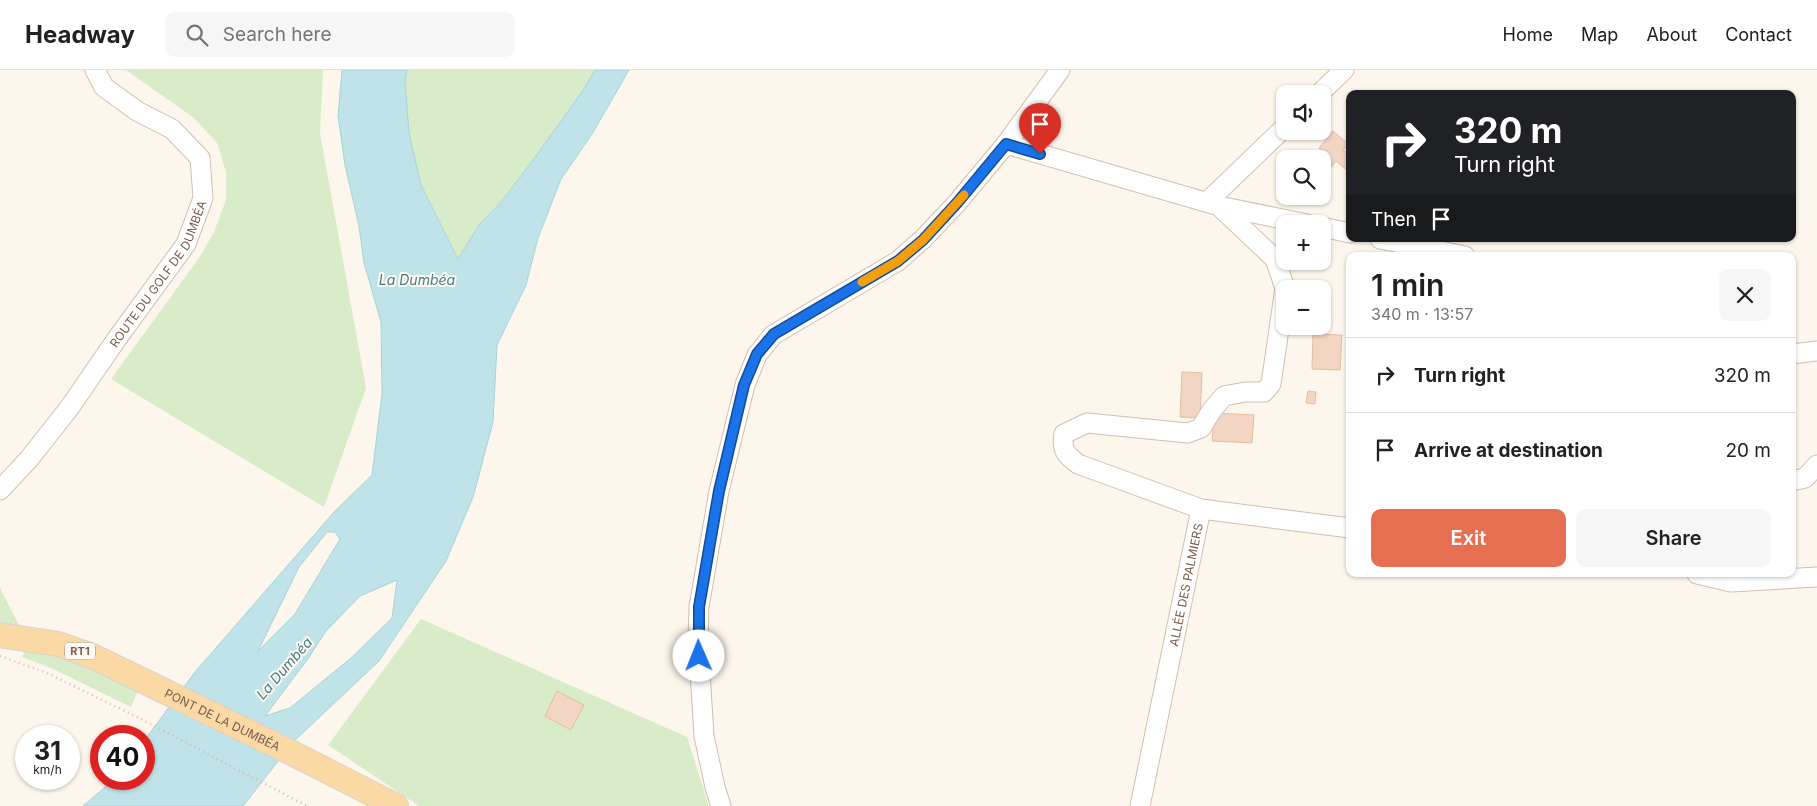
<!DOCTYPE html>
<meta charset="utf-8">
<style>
:root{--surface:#fff;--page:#f6f6f6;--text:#202124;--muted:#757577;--line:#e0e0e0;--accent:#e76f51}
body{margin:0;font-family:Inter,sans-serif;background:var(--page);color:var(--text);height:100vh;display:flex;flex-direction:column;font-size:19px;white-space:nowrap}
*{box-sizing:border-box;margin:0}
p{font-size:16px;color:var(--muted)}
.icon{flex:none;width:28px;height:28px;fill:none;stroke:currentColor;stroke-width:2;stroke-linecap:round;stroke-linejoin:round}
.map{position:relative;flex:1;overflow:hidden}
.panel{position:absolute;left:1346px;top:182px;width:450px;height:325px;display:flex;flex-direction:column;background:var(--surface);border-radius:10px;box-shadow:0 1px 4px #0004}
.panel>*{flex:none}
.top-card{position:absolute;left:1346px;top:20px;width:450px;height:152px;border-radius:10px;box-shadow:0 1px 4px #0004;background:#202124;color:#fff;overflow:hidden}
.fabs{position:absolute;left:1276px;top:15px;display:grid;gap:10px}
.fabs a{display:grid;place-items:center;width:55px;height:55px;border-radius:10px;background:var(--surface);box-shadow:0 1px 4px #0004;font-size:25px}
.speed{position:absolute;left:15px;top:655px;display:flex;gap:10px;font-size:25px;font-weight:700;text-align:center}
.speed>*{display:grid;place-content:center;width:65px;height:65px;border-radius:50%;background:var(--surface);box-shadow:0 1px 4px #0004;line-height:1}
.speed small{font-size:12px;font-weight:400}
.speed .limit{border:8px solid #d22;background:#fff;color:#111}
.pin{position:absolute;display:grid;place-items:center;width:42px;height:42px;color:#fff;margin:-51px -21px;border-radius:50% 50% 50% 0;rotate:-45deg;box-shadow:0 0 5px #0007}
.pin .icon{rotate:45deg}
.me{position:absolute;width:55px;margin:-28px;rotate:359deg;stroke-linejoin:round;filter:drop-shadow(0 0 4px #0008)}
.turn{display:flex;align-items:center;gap:18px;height:105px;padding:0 25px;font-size:22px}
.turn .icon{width:65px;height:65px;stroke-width:2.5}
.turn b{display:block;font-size:35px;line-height:42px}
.then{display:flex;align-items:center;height:48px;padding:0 25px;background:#0003;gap:10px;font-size:19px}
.round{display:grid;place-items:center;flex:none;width:52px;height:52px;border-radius:10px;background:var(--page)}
.head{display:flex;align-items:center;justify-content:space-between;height:85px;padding:0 25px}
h1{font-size:30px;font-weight:600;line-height:38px}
.primary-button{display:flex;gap:10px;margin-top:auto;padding:10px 25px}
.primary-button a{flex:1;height:58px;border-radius:10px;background:var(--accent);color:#fff;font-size:20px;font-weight:600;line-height:58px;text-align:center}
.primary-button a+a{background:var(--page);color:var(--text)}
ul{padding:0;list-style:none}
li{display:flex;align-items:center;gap:15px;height:75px;padding:0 25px;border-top:1px solid var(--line)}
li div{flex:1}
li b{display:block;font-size:19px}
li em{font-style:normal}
header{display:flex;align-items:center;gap:30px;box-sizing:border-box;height:70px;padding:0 25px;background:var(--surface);border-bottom:1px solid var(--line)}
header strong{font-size:24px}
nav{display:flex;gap:28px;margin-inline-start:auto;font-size:18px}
.search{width:350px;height:45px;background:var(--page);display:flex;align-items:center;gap:12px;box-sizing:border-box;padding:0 18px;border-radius:10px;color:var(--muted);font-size:19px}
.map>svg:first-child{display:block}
</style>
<header>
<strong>Headway</strong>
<div class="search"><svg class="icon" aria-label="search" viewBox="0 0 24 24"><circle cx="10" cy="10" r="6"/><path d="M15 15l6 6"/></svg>Search here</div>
<nav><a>Home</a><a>Map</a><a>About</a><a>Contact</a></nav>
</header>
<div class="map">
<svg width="1817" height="736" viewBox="0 0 1817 736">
<rect width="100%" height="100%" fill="#fdf6ec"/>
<path fill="#d8ecc9" d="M126 0H323L320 63 366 318 324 437 111 309 199 188 214 162 226 130V102L217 73 194 48Z
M407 0H595L585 19 536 86 502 131 479 155 458 189 421 115 409 63 405 11Z
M0 515 1 520 20 557 0 554Z
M421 549 687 667 709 736H419L328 675Z
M27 577 58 584 139 619 131 637 51 598 22 587Z"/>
<path fill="#bfe3e8" stroke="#a5d3da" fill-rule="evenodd" d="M342 0H407L405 11 409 63 421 115 458 189 479 155 502 131 536 86 584 19 595 0H629L592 64 561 109 538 168 526 215 497 275 493 352 473 427 446 491 379 591 293 672 243 736H83L104 718 112 709H144V671L195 602 335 441 372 405 382 324 381 252 364 193 359 156 345 95 338 46ZM327 462H335L340 469 295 544 258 581 299 497ZM397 510 392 548 351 588 290 638 265 646 307 590 326 561 360 526Z"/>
<path fill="#f3d5c3" stroke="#e6bba3" d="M1333 61 1348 74 1343 80 1350 85V100L1348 101 1336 91 1329 100 1322 94V89L1327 84 1319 78Z
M1313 264 1342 265 1340 300 1312 299Z
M1182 302 1202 303 1200 348 1180 347Z
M1308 321 1316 322 1315 334 1306 333Z
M1214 343 1254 345 1252 373 1212 371Z
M557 621 584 635 571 660 545 646Z"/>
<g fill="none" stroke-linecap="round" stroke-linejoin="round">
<g stroke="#d1beb0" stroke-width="21">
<g id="minor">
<path d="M1319 24 1344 0"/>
<path d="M1006 74 1219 136 1307 154"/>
<path d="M1207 132 1285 57"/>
<path d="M1219 136 1275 189 1285 218 1271 314 1264 322H1245L1224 326 1212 340 1201 358 1188 363 1087 353 1064 364C1061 380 1066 385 1078 394L1201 439 1350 458"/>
<path d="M1322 157 1350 163"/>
<path d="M1380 169 1465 186"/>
<path d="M1792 284 1817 281"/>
<path d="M1792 411 1805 408 1817 395"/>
<path id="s1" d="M0 420 29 389 70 337 116 270 186 174 203 128 200 88 172 59 137 41 104 17 95 0"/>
<path d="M1697 504 1731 512 1817 507"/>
<path d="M721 736 715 717 704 666 698 570 699 537 719 421 745 315 757 285 773 265 898 191 923 169 957 133 1006 74 1060 0"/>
<path id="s2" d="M1140 736 1201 439"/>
</g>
</g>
<g stroke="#dad1cd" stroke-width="26">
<g id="major">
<path id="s3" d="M0 565 58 574 92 586 292 683 396 736"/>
</g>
</g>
<path stroke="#d9b8a5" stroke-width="2.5" stroke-dasharray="1 4" stroke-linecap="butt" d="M0 586 47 603 139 648 307 736"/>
<use href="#minor" stroke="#fff" stroke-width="19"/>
<use href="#major" stroke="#fbd9a5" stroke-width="24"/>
</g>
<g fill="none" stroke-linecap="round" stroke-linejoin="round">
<g stroke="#114b97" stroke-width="12">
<path id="route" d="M699 586V537L719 421 744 315 757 284 774 264 898 191 923 170 957 133 1006 74 1040 84"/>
</g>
<use href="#route" stroke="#1a73e8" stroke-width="9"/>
<path stroke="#f59e0b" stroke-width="9" d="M862 212 898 191 923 170 964 125"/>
</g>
<g text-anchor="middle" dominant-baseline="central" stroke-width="4" stroke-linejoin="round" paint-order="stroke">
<rect fill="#fffaf3" stroke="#a28b7f" stroke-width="1" x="65" y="572.5" width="30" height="17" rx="4"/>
<g font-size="11" font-weight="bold" fill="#7a5c4d">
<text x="80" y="581">RT1</text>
</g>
<g font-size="12" fill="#7a5c4d" stroke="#fffaf3">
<text stroke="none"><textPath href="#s1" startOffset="269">ROUTE DU GOLF DE DUMBÉA</textPath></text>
<text stroke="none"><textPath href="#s2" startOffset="226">ALLÉE DES PALMIERS</textPath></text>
<text stroke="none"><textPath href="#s3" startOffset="240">PONT DE LA DUMBÉA</textPath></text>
</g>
<g font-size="14" font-style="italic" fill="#437c86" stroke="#fffaf3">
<text x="417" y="209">La Dumbéa</text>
<text transform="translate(284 598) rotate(-49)">La Dumbéa</text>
</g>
</g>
</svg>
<div class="fabs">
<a><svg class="icon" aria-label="sound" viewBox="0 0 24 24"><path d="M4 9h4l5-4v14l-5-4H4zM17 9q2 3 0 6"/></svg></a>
<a><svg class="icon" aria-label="search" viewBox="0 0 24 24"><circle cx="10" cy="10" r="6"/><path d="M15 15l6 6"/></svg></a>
<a>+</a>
<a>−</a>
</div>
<div class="speed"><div>31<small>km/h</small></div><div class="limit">40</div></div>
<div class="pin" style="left:1040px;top:84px;background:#d93025"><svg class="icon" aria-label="arrive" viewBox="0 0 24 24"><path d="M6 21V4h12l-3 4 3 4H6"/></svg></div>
<svg class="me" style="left:699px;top:586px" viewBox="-20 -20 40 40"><circle r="19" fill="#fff"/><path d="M0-13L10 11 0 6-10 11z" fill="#1a73e8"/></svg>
<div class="top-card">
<div class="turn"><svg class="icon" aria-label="right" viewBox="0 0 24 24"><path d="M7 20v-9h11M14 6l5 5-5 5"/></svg><div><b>320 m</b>Turn right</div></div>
<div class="then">Then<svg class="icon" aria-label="arrive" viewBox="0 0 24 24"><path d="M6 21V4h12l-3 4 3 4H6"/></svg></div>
</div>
<section class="panel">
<div class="head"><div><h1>1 min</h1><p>340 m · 13:57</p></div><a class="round"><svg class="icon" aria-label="close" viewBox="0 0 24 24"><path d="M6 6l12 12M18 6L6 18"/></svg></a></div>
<ul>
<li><svg class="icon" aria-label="right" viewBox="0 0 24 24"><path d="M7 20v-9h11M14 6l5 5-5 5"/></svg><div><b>Turn right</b></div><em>320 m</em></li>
<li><svg class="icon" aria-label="arrive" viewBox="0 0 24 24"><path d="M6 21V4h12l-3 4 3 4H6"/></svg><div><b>Arrive at destination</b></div><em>20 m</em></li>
</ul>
<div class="primary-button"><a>Exit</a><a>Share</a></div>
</section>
</div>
